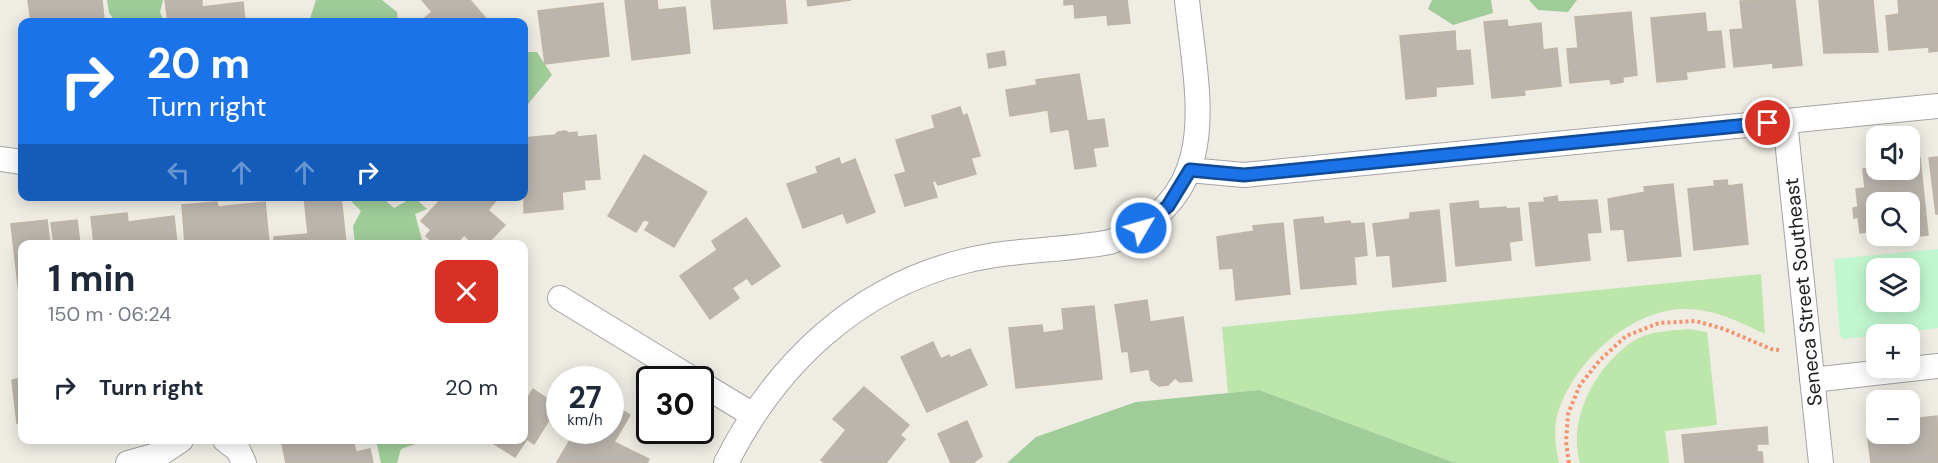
<!DOCTYPE html>
<meta charset="utf-8">
<style>
:root{--surface:#fff;--page:#f6f6f7;--text:#1f2937;--muted:#747a83}
body{margin:0;font-family:"DM Sans",sans-serif;background:var(--page);color:var(--text);height:100vh;display:flex;flex-direction:column;font-size:22px;white-space:nowrap}
*{box-sizing:border-box;margin:0}
p{font-size:20px;color:var(--muted)}
.icon{flex:none;width:33px;height:33px;fill:none;stroke:currentColor;stroke-width:2;stroke-linecap:round;stroke-linejoin:round}
.map{position:relative;flex:1;overflow:hidden}
.panel{position:absolute;left:18px;top:240px;width:510px;height:204px;display:flex;flex-direction:column;background:var(--surface);border-radius:12px;box-shadow:0 3px 15px #0003}
.panel>*{flex:none}
.top-card{position:absolute;left:18px;top:18px;width:510px;height:183px;border-radius:12px;box-shadow:0 3px 15px #0003;background:#1a73e8;color:#fff;overflow:hidden}
.buttons{position:absolute;left:1866px;top:126px;display:grid;gap:12px}
.buttons a{display:grid;place-items:center;width:54px;height:54px;border-radius:12px;background:var(--surface);box-shadow:0 3px 15px #0003;font-size:30px}
.speed{position:absolute;left:546px;top:366px;display:flex;gap:12px;font-size:30px;font-weight:700;text-align:center}
.speed>*{display:grid;place-content:center;width:78px;height:78px;border-radius:50%;background:var(--surface);box-shadow:0 3px 15px #0003;line-height:1}
.speed small{font-size:15px;font-weight:400}
.speed .limit{border:3px solid #111;border-radius:9px;background:#fff;color:#111}
.pin{position:absolute;display:grid;place-items:center;width:51px;height:51px;color:#fff;margin:-26px;border:3px solid #fff;border-radius:50%;box-shadow:0 2px 6px #0007}
.me{position:absolute;width:66px;margin:-33px;rotate:52deg;stroke-linejoin:round;filter:drop-shadow(0 0 4px #0008)}
.turn{display:flex;align-items:center;gap:21px;height:126px;padding:0 30px;font-size:27px}
.turn .icon{width:78px;height:78px;stroke-width:2.5}
.turn b{display:block;font-size:42px;line-height:51px}
.lanes{display:flex;align-items:center;height:57px;padding:0 30px;background:#0003;justify-content:center;gap:30px;direction:ltr}
.lanes .off{opacity:.35}
.round{display:grid;place-items:center;flex:none;width:63px;height:63px;border-radius:12px;background:var(--page)}
.summary{display:flex;align-items:center;justify-content:space-between;height:102px;padding:0 30px}
h1{font-size:36px;font-weight:700;line-height:45px}
ul{padding:0;list-style:none}
li{display:flex;align-items:center;gap:18px;height:90px;padding:0 30px}
li div{flex:1}
li b{display:block;font-size:22px}
li em{font-style:normal}
.map>svg:first-child{display:block}
</style>
<div class="map">
<svg width="1938" height="463" viewBox="0 0 1938 463">
<rect width="100%" height="100%" fill="#eeece3"/>
<path fill="#bde6ab" d="M1761 274 1765 334C1738 321 1712 308 1682 309 1626 311 1566 369 1556 422 1554 435 1556 450 1559 463H1455L1259 390 1228 393 1222 327Z
M1688 329 1707 332 1717 425 1665 431 1669 463H1580C1567 419 1596 366 1633 341 1649 331 1670 331 1688 329Z"/>
<path fill="#9fcc99" d="M107 0H163L160 12 164 22H116L109 13Z
M316 0H382L397 12 398 22H309Z
M1432 0H1491L1493 13 1453 25 1428 9Z
M1529 0H1577L1568 12 1538 10Z
M524 52H537L552 75 524 109Z
M352 197H392L385 200 394 208 414 197 427 209 415 214 422 240 421 244H355L353 226 361 211 352 202Z
M1259 390 1455 463H1007L1036 437 1136 402Z
M376 440H427L401 449 397 463H381Z"/>
<path fill="#c1f7cf" fill-rule="evenodd" d="M1938 249V328L1844 339 1840 336 1834 259ZM1910 268V302H1876V268Z"/>
<path fill="#bab5ad" stroke="#bfb5a6" stroke-width="1.5" d="M28 0H102L104 19 76 22H31Z
M165 0H202V7L243 2 245 22H168Z
M422 0H470L489 22H420L432 12Z
M625 0H657L658 10 685 7 690 53 632 60Z
M711 0H785L787 23 714 29Z
M807 0H851L808 6Z
M1064 0H1127L1130 23 1108 25 1107 15 1075 18 1074 4 1064 5Z
M1795 0 1802 65 1773 68V63L1734 67 1730 30 1743 29 1740 1Z
M1819 0H1873L1878 52 1824 53Z
M1898 0H1938V51L1929 52V47L1889 50 1886 16 1899 14Z
M603 3 609 56 545 64 538 11Z
M1631 12 1637 75 1623 77V82L1611 84 1610 79 1570 83 1567 49 1578 48 1575 17Z
M1705 13 1707 32 1721 31 1725 67 1686 72 1687 79 1657 82 1651 18Z
M1507 20 1508 27 1541 23 1543 50 1557 48 1561 86 1524 90 1525 95 1492 98 1484 22Z
M1455 31 1456 51 1470 50 1473 84 1436 87V96L1406 99 1400 36Z
M1004 51 1006 65 989 68 987 54Z
M1079 74 1087 121 1104 119 1108 146 1093 148 1096 166 1075 169 1069 129 1051 132 1048 110 1010 116 1006 90 1037 85 1036 80Z
M960 107 963 116 967 114 980 156 971 158 976 174 938 185 936 181H932L937 197 905 206 895 175 906 172 896 140 935 128 932 116Z
M565 131 569 133 577 132V137L596 135 600 179 584 180 585 189 562 192 563 209 524 213V138L555 135 558 132Z
M644 155 707 192 674 247 645 230 650 222 644 219 636 232 608 216Z
M1938 157V214H1936L1929 158Z
M839 158 841 165 855 159 875 212 847 223 843 213 803 228 787 184 818 173 816 167Z
M1920 158 1928 235 1897 238V236H1910V202H1876V236H1883H1876V231L1860 233 1858 217 1854 218 1853 208 1858 207 1856 189 1865 188 1863 169 1874 167V163L1876 162V170H1910V159Z
M1727 180 1728 186 1742 184 1748 244 1694 250 1688 189 1715 186 1714 181Z
M1673 184 1681 256 1628 261 1624 229 1611 230 1608 199 1645 192 1644 187Z
M304 196H341L346 244H274V237L308 234Z
M444 196H496L498 198 488 210 505 225 487 244H474L464 235 456 244H435L426 236 431 230 421 221Z
M1557 196 1558 202 1597 200 1601 232 1587 233 1590 260 1536 266 1529 203 1545 202 1544 198Z
M1478 201 1479 209 1506 207V209L1519 208 1522 240 1509 242 1511 260 1456 266 1450 204Z
M217 202 218 207 265 202 269 242 185 244 182 205Z
M1439 210 1446 281 1393 287 1390 255 1377 256 1373 224 1410 219V213Z
M127 213 128 222 174 216 177 244H94L91 217Z
M1323 217 1324 224 1350 221 1351 224 1364 223 1367 255 1354 257 1356 284 1301 289 1294 220Z
M746 218 780 266 752 285 747 278 732 288 739 298 710 319 680 276 717 250 712 241Z
M47 220 50 244H22L21 311 11 224Z
M77 220 80 244H54L51 223Z
M1283 223 1290 294 1236 300 1233 268 1220 269 1217 237 1254 231 1253 226Z
M1147 300 1150 322 1183 317 1192 381 1180 382 1175 378 1168 385 1159 386 1151 380 1149 369 1131 372 1128 351 1122 352 1115 305Z
M1094 306 1102 379 1016 388 1009 328 1042 325 1043 333 1064 330 1062 309Z
M933 342 941 359 949 355 950 358 970 349 987 385 927 412 901 357Z
M22 378V422L17 423 12 380Z
M864 387 909 425 900 435 905 439 886 463H825L821 460 846 430 833 419Z
M533 389 558 406 534 444 527 439 515 457 488 440H524V404Z
M610 403 630 415 614 442 649 459 647 463 557 462 576 430H610Z
M1937 416 1938 463H1871L1867 432 1910 434 1911 419Z
M967 421 982 456 973 463H951L938 434Z
M1767 427 1768 444H1757V452H1762L1763 463H1685L1682 435Z
M303 440H353L356 452 370 449 373 463H286L282 444Z"/>
<g fill="none" stroke-linecap="round" stroke-linejoin="round">
<g stroke="#a4a4a4" stroke-width="26">
<path id="minor" d="M1785 121 1821 463
M0 159 22 162
M1189 170 1244 175 1938 106
M560 298 694 380
M1812 380 1938 366
M700 383 753 415
M225 440 238 450 244 463
M128 463 160 454 181 440
M726 463C776 364 856 288 965 261 1012 249 1062 251 1110 242 1226 197 1197 98 1187 0"/>
</g>
<path stroke="#f4946e" stroke-width="4" stroke-dasharray="3 3" stroke-linecap="butt" d="M1569 463 1566 442 1568 414 1580 385 1600 360 1626 336 1659 323 1696 321 1724 329 1771 349 1779 350"/>
<use href="#minor" stroke="#fff" stroke-width="24"/>
</g>
<g fill="none" stroke-linecap="round" stroke-linejoin="round">
<g stroke="#114b97" stroke-width="15">
<path id="route" d="M1141 228 1168 206 1190 170 1244 175 1768 123"/>
</g>
<use href="#route" stroke="#1a73e8" stroke-width="10"/>
</g>
<g text-anchor="middle" dominant-baseline="central" stroke-width="6" stroke-linejoin="round" paint-order="stroke">
<g font-size="20" fill="#1d1d1d" stroke="#fff">
<text transform="translate(1803 292) rotate(-96)">Seneca Street Southeast</text>
</g>
</g>
</svg>
<div class="buttons">
<a><svg class="icon" aria-label="sound" viewBox="0 0 24 24"><path d="M4 9h4l5-4v14l-5-4H4zM17 9q2 3 0 6"/></svg></a>
<a><svg class="icon" aria-label="search" viewBox="0 0 24 24"><circle cx="10" cy="10" r="6"/><path d="M15 15l6 6"/></svg></a>
<a><svg class="icon" aria-label="layers" viewBox="0 0 24 24"><path d="M12 4l9 5-9 5-9-5zM3 14l9 5 9-5"/></svg></a>
<a>+</a>
<a>−</a>
</div>
<div class="speed"><div>27<small>km/h</small></div><div class="limit">30</div></div>
<div class="pin" style="left:1768px;top:123px;background:#d93025"><svg class="icon" aria-label="arrive" viewBox="0 0 24 24"><path d="M6 21V4h12l-3 4 3 4H6"/></svg></div>
<svg class="me" style="left:1141px;top:228px" viewBox="-20 -20 40 40"><circle r="17" fill="#1a73e8" stroke="#fff" stroke-width="3"/><path d="M0-11L8 9 0 5-8 9z" fill="#fff"/></svg>
<div class="top-card">
<div class="turn"><svg class="icon" aria-label="right" viewBox="0 0 24 24"><path d="M7 20v-9h11M14 6l5 5-5 5"/></svg><div><b>20 m</b>Turn right</div></div>
<div class="lanes"><svg class="icon off" aria-label="left" viewBox="0 0 24 24"><path d="M17 20v-9H6M10 6l-5 5 5 5"/></svg><svg class="icon off" aria-label="ahead" viewBox="0 0 24 24"><path d="M12 20V5M6 11l6-6 6 6"/></svg><svg class="icon off" aria-label="ahead" viewBox="0 0 24 24"><path d="M12 20V5M6 11l6-6 6 6"/></svg><svg class="icon" aria-label="right" viewBox="0 0 24 24"><path d="M7 20v-9h11M14 6l5 5-5 5"/></svg></div>
</div>
<section class="panel">
<div class="summary"><div><h1>1 min</h1><p>150 m · 06:24</p></div><a class="round" style="background:#d93025;color:#fff"><svg class="icon" aria-label="close" viewBox="0 0 24 24"><path d="M6 6l12 12M18 6L6 18"/></svg></a></div>
<ul>
<li><svg class="icon" aria-label="right" viewBox="0 0 24 24"><path d="M7 20v-9h11M14 6l5 5-5 5"/></svg><div><b>Turn right</b></div><em>20 m</em></li>
</ul>
</section>
</div>
